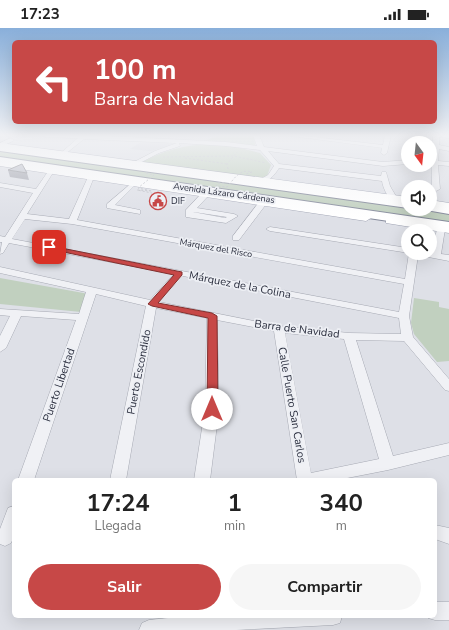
<!DOCTYPE html>
<html lang="es">
<meta charset="utf-8">
<style>
:root{--surface:#fff;--page:#f6f6f6;--text:#222;--muted:#767676;--accent:#c74847}
body{margin:0;font-family:"Nunito Sans",sans-serif;background:var(--page);color:var(--text);height:100vh;display:flex;flex-direction:column;font-size:15px;white-space:nowrap}
*{box-sizing:border-box;margin:0}
p{font-size:13px;color:var(--muted)}
.icon{flex:none;width:22px;height:22px;fill:none;stroke:currentColor;stroke-width:2;stroke-linecap:round;stroke-linejoin:round}
.map{position:relative;flex:1;overflow:hidden}
.side{position:absolute;left:12px;top:450px;width:425px;height:140px;display:flex;flex-direction:column;background:var(--surface);border-radius:6px;box-shadow:0 4px 16px #0002}
.side>*{flex:none}
.banner{position:absolute;left:12px;top:12px;width:425px;height:84px;border-radius:6px;box-shadow:0 4px 16px #0002;background:#c74847;color:#fff;overflow:hidden}
.needle{width:26px;rotate:165deg}
.fabs{position:absolute;left:401px;top:108px;display:grid;gap:8px}
.fabs a{display:grid;place-items:center;width:36px;height:36px;border-radius:50%;background:var(--surface);box-shadow:0 4px 16px #0002;font-size:20px}
.pin{position:absolute;display:grid;place-items:center;width:34px;height:34px;color:#fff;margin:-17px;border-radius:8px;box-shadow:0 2px 6px #0006}
.me{position:absolute;width:44px;margin:-22px;rotate:0deg;stroke-linejoin:round;filter:drop-shadow(0 0 3px #0008)}
.turn{display:flex;align-items:center;gap:14px;height:84px;padding:0 16px;font-size:18px}
.turn .icon{width:52px;height:52px;stroke-width:2.5}
.turn b{display:block;font-size:28px;line-height:34px}
.eta{display:flex;justify-content:space-evenly;align-items:center;height:68px;text-align:center}
.eta b{font-size:24px;font-weight:700;line-height:28px}
.button{display:flex;gap:8px;margin-top:auto;padding:8px 16px}
.button a{flex:1;height:46px;border-radius:24px;background:var(--accent);color:#fff;font-size:16px;font-weight:700;line-height:46px;text-align:center}
.button a+a{background:var(--page);color:var(--text)}
.status{display:flex;justify-content:space-between;align-items:center;height:28px;padding:0 20px;background:var(--surface);direction:ltr}
.status svg{height:11px;fill:currentColor}
.map>svg:first-child{display:block}
</style>
<div class="status"><b>17:23</b><svg viewBox="0 0 49 12"><path d="M0 12V9h3v3zM5 12V6h3v6zM10 12V3h3v9zM15 12V0h3v12zM26 1h20v11H26zM47 4h2v5h-2z"/></svg></div>
<div class="map">
<svg width="449" height="602" viewBox="0 0 449 602">
<rect width="100%" height="100%" fill="#dee0e7"/>
<path fill="#d0d2db" d="M141 114 168 115 172 117 151 123 130 121Z"/>
<path fill="#c1d0bf" d="M220 107H254L255 117 201 114Z
M210 116 233 118 260 125 271 137 267 148 264 151 141 135C163 122 185 117 210 116Z
M0 120 408 179V181L449 184V198L0 130Z
M0 250 89 266 81 284 0 276Z
M414 270 439 274V279L449 281V333L437 334 414 306 411 295Z"/>
<g fill="none" stroke-linecap="round" stroke-linejoin="round">
<g stroke="#a7aab4" stroke-width="1">
<path id="minor" d="M42 107H88L226 114 257 118 253 107H259L264 119 383 134 408 132V136L383 138 268 123 279 136 381 148 382 144H386L390 158 397 170 393 172C387 170 383 159 382 153L279 140C274 148 268 155 259 154V152L268 147 274 138 260 122 226 118 179 115 180 118 159 125 136 137 134 136V134L155 123 177 115 84 111 64 127 61 125 62 124 78 110 45 109Z
M284 107H297L383 117 385 107H391L387 125 384 127 381 125 382 120Z
M433 107H449V110L439 109V117L449 119V123L439 121 438 133 449 134V138L438 137 440 161 436 163 432 161V136H430V132H432Z
M11 110 14 112 13 113 0 119V115Z
M51 141 54 143 27 186 69 191 88 149 91 147 94 149 77 192 405 251 409 225 270 203 266 201 270 199 408 220V225H430L432 224 437 201 441 199H444L445 201 441 226 449 227V233L418 227 409 288 413 309 449 351V363L445 362 404 313 356 312 393 428 449 415V427L388 442 337 452H297L274 303 217 292 219 381 210 452H194L205 381 207 290 156 280 126 452H110L146 278 96 266 34 452H18L76 292 21 288 6 320 0 324V308L10 288 0 287V281L79 286 86 264 0 245V239L150 272 174 246 9 215 3 225 0 226 2 214H0V208L5 209 33 165 0 159V155L36 161 49 142ZM25 191 72 196 404 256 399 284 12 211ZM183 248 399 290 401 306 349 305 279 298 159 274ZM285 305 344 311 379 431 311 445Z
M133 154 137 156 135 157 115 177 140 182V186L107 180V176Z
M202 165 209 167 197 180 234 186 238 188 226 195 186 189V182ZM193 184H194L227 189 225 190Z
M260 173 267 175 239 212H233V208Z
M14 478V508L11 515 5 518 0 516V501L8 480Z
M435 497 449 500V516L435 511Z
M435 574H449V592H435L428 590V588H435Z
M187 588H342L340 595 333 597 236 602H139L142 595 149 592Z"/>
</g>
<g stroke="#9ea2b2" stroke-width="1">
<path id="major" d="M0 115 408 169V175L0 119Z
M0 134 366 187 371 190 366 193 0 138Z
M430 172 449 175V181L430 178Z
M389 190 449 199V205L386 195V191Z"/>
</g>
<g stroke="#868b9c" stroke-width="2">
<path id="highway" d="M0 117 408 174V180L0 123Z
M0 129 449 194V202L0 135Z
M430 177 449 180V186L426 182 425 181H430Z"/>
</g>
<path stroke="#bcbec5" stroke-width="1" stroke-dasharray="2 2" stroke-linecap="butt" d="M163 129 234 128 266 135
M185 130 227 136
M228 141 227 136 237 124"/>
<use href="#minor" fill="#f0f1f5" fill-rule="evenodd"/>
<use href="#major" fill="#fff" fill-rule="evenodd"/>
<use href="#highway" fill="#fff" fill-rule="evenodd"/>
<path stroke="#bcbec5" stroke-width="1" stroke-dasharray="2 2" stroke-linecap="butt" d="M146 145 154 147 138 160 152 163 137 162 152 165
M224 155H218L216 158 227 159C234 151 240 140 252 144L246 146"/>
</g>
<path fill="#a1a3ad" d="M8 142 27 145 29 152 10 149Z"/>
<path fill="#bbbec9" stroke="#83858d" d="M22 136 27 145 8 142Z"/>
<linearGradient id="sky" x2="0" y2="1"><stop stop-color="#89afda"/><stop offset="0.56" stop-color="#f0f1f4"/><stop offset="1" stop-color="#f0f1f4" stop-opacity="0"/></linearGradient>
<rect width="449" height="191" fill="url(#sky)"/>
<path fill="#c74847" stroke="#812f2e" d="M46 217 182 244V247L158 275 212 285 217 288 218 381 216 384H208L207 381 208 290 152 278 148 276 174 247 49 221 45 219Z"/>
<defs>
<g id="civic-ring" transform="scale(0.9)"><circle r="9.5" fill="#edeff4" stroke="#c74847" stroke-width="1.5"/><path d="M-.6-6.5H3V-4.5H.6V-3L4-1V1h2V6H-6V1h2V-1L-.6-3ZM-1.2 2.5V6h2.4V2.5Z" fill="#c74847"/></g>
</defs>
<g fill-rule="evenodd">
<use href="#civic-ring" x="158" y="173"/>
</g>
<g text-anchor="middle" dominant-baseline="central" stroke-width="3.5" stroke-linejoin="round" paint-order="stroke">
<g font-size="9" fill="#282c3c" stroke="#edeff4">
<text transform="translate(224 165) rotate(8)">Avenida Lázaro Cárdenas</text>
<text transform="translate(216 220) rotate(10)">Márquez del Risco</text>
</g>
<g font-size="9" fill="#282c3c" stroke="#edeff4" text-anchor="start">
<text x="171" y="173">DIF</text>
</g>
<g font-size="11" fill="#282c3c" stroke="#edeff4">
<text transform="translate(240 257) rotate(11)">Márquez de la Colina</text>
<text transform="translate(297 301) rotate(7)">Barra de Navidad</text>
<text transform="translate(139 344) rotate(-79)">Puerto Escondido</text>
<text transform="translate(59 357) rotate(-71)">Puerto Libertad</text>
<text transform="translate(292 377) rotate(80)">Calle Puerto San Carlos</text>
</g>
</g>
</svg>
<div class="fabs">
<a><svg class="needle" viewBox="-14 -14 28 28"><path d="M0-13l5 13h-10z" fill="#e53935"/><path d="M0 13l5-13h-10z" fill="#767676"/></svg></a>
<a><svg class="icon" aria-label="sound" viewBox="0 0 24 24"><path d="M4 9h4l5-4v14l-5-4H4zM17 9q2 3 0 6"/></svg></a>
<a><svg class="icon" aria-label="search" viewBox="0 0 24 24"><circle cx="10" cy="10" r="6"/><path d="M15 15l6 6"/></svg></a>
</div>
<div class="pin" style="left:49px;top:219px;background:#d93025"><svg class="icon" aria-label="arrive" viewBox="0 0 24 24"><path d="M6 21V4h12l-3 4 3 4H6"/></svg></div>
<svg class="me" style="left:212px;top:381px" viewBox="-20 -20 40 40"><circle r="19" fill="#fff"/><path d="M0-13L10 11 0 6-10 11z" fill="#c74847"/></svg>
<div class="banner">
<div class="turn"><svg class="icon" aria-label="left" viewBox="0 0 24 24"><path d="M17 20v-9H6M10 6l-5 5 5 5"/></svg><div><b>100 m</b>Barra de Navidad</div></div>
</div>
<section class="side">
<div class="eta">
<div><b>17:24</b><p>Llegada</p></div>
<div><b>1</b><p>min</p></div>
<div><b>340</b><p>m</p></div>
</div>
<div class="button"><a>Salir</a><a>Compartir</a></div>
</section>
</div>
